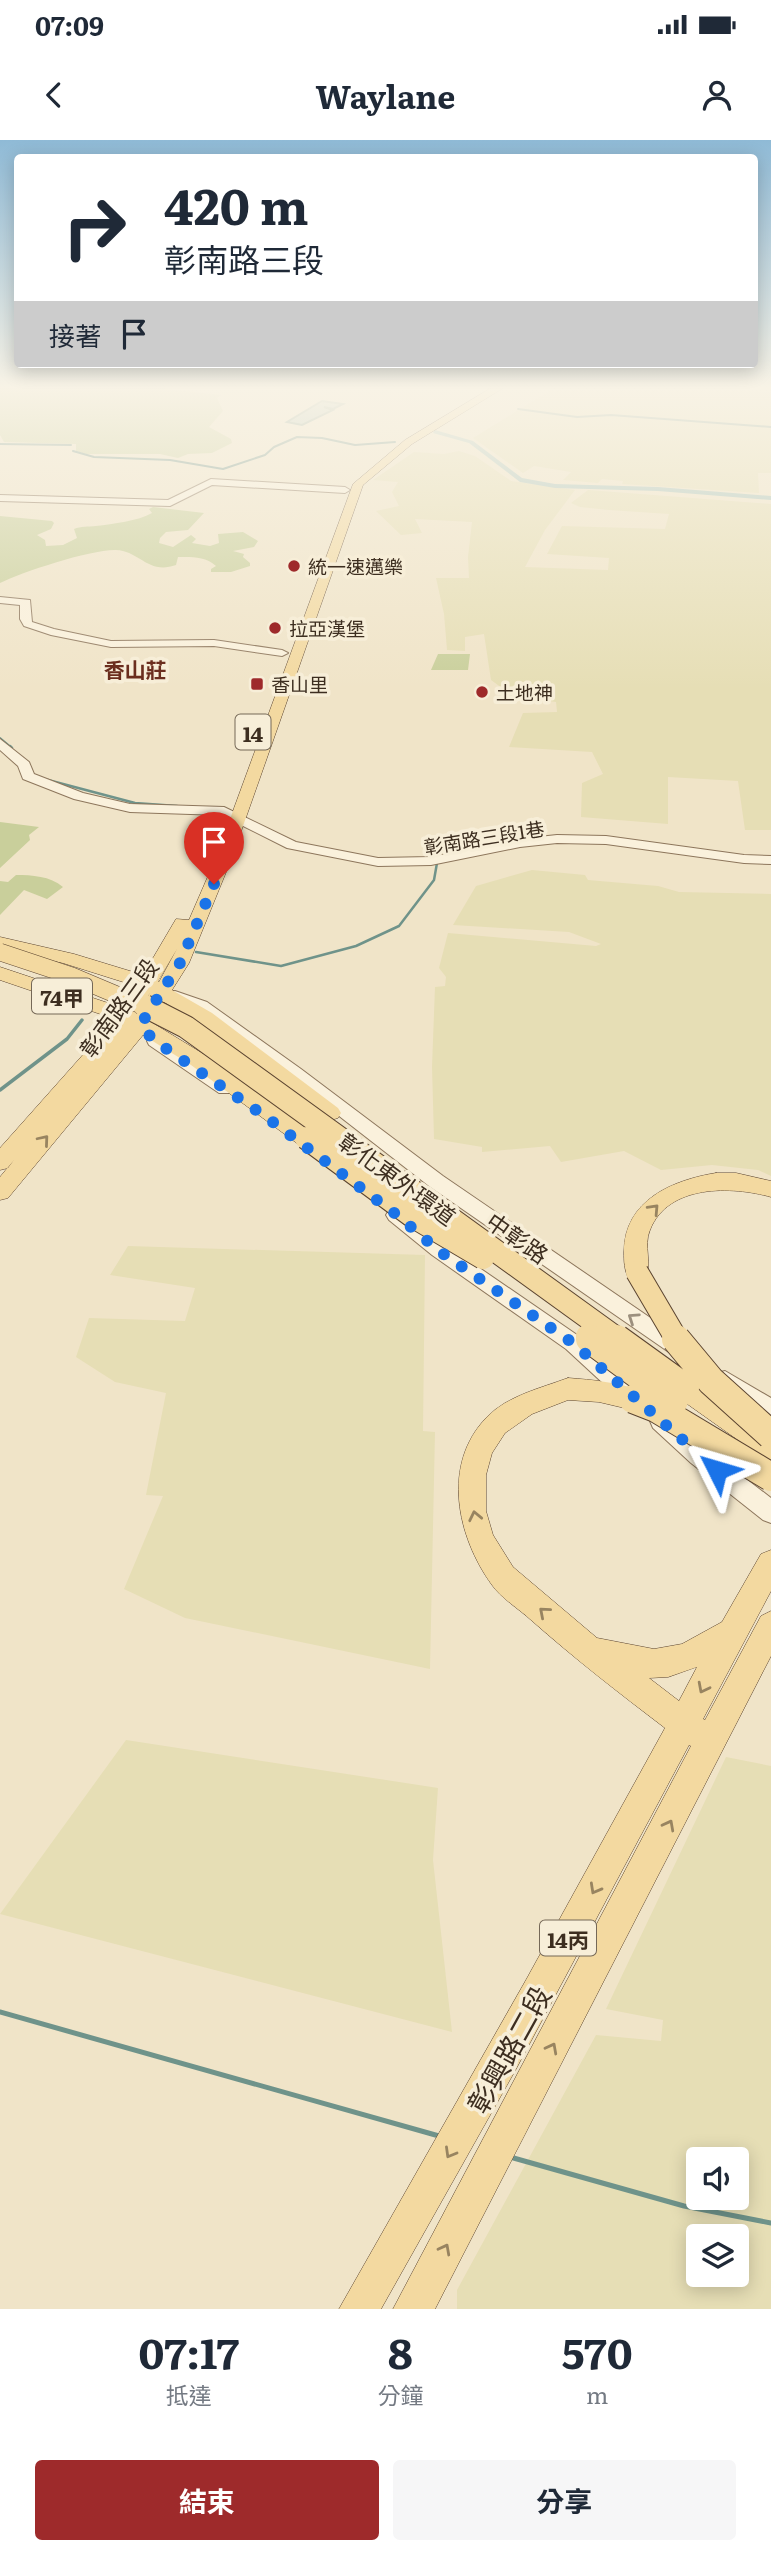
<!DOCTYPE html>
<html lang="zh-TW">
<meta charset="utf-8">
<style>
:root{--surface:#fff;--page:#f6f6f7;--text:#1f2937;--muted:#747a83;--accent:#9e2a2b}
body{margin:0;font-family:Literata,"Noto Sans TC",serif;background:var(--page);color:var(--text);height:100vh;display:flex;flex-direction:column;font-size:26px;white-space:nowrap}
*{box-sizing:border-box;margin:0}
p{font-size:23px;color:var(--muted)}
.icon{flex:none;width:38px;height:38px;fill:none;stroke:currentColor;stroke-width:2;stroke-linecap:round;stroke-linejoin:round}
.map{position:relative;height:2169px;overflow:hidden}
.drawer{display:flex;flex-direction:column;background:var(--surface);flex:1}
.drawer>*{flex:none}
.banner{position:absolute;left:14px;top:14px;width:744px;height:214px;border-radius:7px;box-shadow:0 4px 18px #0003;background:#fff;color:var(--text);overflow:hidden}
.fabs{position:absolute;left:686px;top:2007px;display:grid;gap:14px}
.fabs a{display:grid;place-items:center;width:63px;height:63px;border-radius:7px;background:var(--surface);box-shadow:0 4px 18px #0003;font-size:35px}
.pin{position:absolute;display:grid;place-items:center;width:60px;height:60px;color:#fff;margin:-72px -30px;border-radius:50% 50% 50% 0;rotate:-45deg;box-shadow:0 0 7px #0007}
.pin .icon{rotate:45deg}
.me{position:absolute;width:77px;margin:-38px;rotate:310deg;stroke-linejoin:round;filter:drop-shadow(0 0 5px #0008)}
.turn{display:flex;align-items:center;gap:24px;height:147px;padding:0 35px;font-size:32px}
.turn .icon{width:91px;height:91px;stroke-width:2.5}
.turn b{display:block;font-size:49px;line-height:60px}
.then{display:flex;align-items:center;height:66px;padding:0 35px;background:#0003;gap:14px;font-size:26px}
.eta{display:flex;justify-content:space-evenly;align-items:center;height:119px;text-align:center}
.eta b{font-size:42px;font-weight:700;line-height:49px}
.button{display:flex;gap:14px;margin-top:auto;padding:14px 35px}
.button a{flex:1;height:80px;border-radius:7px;background:var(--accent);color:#fff;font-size:28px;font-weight:700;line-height:80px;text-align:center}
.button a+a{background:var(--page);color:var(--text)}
.status{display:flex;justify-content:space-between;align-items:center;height:49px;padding:0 35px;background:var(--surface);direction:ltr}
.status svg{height:19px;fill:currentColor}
header{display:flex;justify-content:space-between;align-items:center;height:91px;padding:0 35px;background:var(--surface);font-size:32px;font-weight:700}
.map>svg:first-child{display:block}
</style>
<div class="status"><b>07:09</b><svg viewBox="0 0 49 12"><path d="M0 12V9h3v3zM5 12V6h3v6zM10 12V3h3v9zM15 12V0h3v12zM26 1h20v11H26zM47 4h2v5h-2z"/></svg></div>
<header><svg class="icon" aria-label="back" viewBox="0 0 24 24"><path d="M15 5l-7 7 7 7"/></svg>Waylane<svg class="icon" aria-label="person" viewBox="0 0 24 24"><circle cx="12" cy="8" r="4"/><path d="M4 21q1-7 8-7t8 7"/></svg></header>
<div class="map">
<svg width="771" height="2169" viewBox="0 0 771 2169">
<rect width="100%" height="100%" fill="#f0e4c8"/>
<path fill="#e6deb5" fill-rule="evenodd" d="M559 245H705L771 253V333H758L759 353 622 344 623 341 602 339 598 343 563 340 571 332 534 326 523 333 473 298Z
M459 311 475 316 511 341 575 350 545 390 525 427 608 430 609 418 547 414 562 386 665 389 669 374 609 370 580 367 571 363 588 350 771 364V690H745L738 641 668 637V684L581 677 582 643 603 634 592 612 509 607 523 573 557 572 556 562 513 556 491 540 484 494 465 497V511L447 510 444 474 436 438H469L468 417 472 382 415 379 422 393 401 395 376 371 399 366 392 352 398 342 373 340 414 312 444 314Z
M532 730 585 735 588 740 658 746 679 752 771 754V1036L758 1030 712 1025 661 1030 624 1011 561 1022 550 1006 482 1012V1007L434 999 432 927 435 847 445 846 446 837 439 828 448 793 596 806 601 804 569 792 453 785 476 746Z
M128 1106 425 1115 423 1291 435 1292 430 1529 185 1478 124 1449 163 1356 146 1355 166 1253 115 1242 76 1217 89 1178 185 1181 195 1148 110 1135Z
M126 1600 438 1648 433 1720 452 1892 0 1774Z
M726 1617 771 1626V2169H457V2150L596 1895 661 1901 663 1880 606 1869ZM698 2020H737V2058H698ZM698 2096H737V2135H698Z"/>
<path fill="#c9cf9b" d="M0 245H163L166 249 221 255 217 258 223 271 209 287 231 299 232 303 212 313 188 314 178 318 160 314H86L76 311V304L4 302 0 295Z
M153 367 204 373 188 390 166 392 160 398 159 403 173 407 191 395 196 399 192 403 210 406 219 403 218 394 243 392 258 401 254 407 233 411 244 414 243 417 250 423V426L231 432H211V429L216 426C205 416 192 417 178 417L176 425C148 435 140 411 116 410 92 409 22 432 0 443V376L52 381 54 383 51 389 37 395 45 400 46 406 63 405 77 398 74 389C81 386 88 387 96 386 113 384 138 381 152 373L149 369Z
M438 514H470L468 530H431Z
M0 682 39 687 29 695 30 700 0 728Z
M16 735C32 735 50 736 63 747L47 759 24 750 0 775V741L8 742Z"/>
<path fill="#a9c4bc" stroke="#6f938a" stroke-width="2" d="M322 261 343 264 333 269 324 267 333 270 302 285 287 282Z"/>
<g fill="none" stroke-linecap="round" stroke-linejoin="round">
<path stroke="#6f938a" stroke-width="2" d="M518 269 577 277 611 275 771 287
M0 304 71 305
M73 311 94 317 170 320 223 329 265 315 274 307 297 297 322 298 355 305 395 302
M0 598 12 608"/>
<path stroke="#6f938a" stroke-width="2.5" d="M10 606 12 608
M48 640 135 663 177 666
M196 812 281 826 356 806 399 786 434 740 437 723H433"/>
<path stroke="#6f938a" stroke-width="3.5" d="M0 950 67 899 82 880"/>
<path stroke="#6f938a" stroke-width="5" d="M0 1872 439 1996
M510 2017 684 2066 771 2083"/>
<path fill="#a9c4bc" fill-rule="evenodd" d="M435 290 473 301 522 338 555 344 658 347 771 356V360L658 351 555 348 520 342 469 303 433 293Z"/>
<g stroke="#8d765c" stroke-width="2">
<path id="minor" d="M211 339 345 347 350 350 345 353 212 345 170 366 0 361V355L168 360Z
M0 457 30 460 32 482 54 489 111 501 214 500 282 510 288 513 282 516 214 506 111 507 51 495 24 486 20 479V465L0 463Z
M0 599 29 622 34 634 83 653 130 664 224 667 296 702 378 718 431 717 520 699 557 695 606 696 744 715 771 716V724L744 723 606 704 557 703 520 707 431 725 378 726 287 708 221 675 130 672 74 659 23 639 18 626 0 610Z
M175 851 207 862 301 929 443 1036 690 1205 693 1211 690 1217 683 1220 676 1217 429 1046 289 937 195 870 169 860 167 856 169 852Z
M155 895 231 945 234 949 231 953H219L149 905 147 901Z
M396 1068 403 1070 446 1105 580 1197 646 1254 649 1261 646 1268 638 1270 630 1268 566 1209 432 1115 389 1080 386 1075 389 1070Z
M725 1231 771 1258V1280L717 1247 714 1240 717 1233Z
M661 1271 669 1274 707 1309 771 1358V1383L763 1380 691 1323 653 1288 650 1281 653 1274Z"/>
</g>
<g stroke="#5b4430" stroke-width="1">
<path id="major" d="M496 245H508L412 304 363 345 231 720 189 823 172 850 212 873 338 968 341 973 338 978 331 980 324 978 198 883 164 862 151 882 205 915 314 992 317 998 314 1004 306 1006 298 1004 191 925 143 895 8 1058 0 1060V1037L14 1020 8 1028 0 1030V1008L97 899 112 878 0 840V827L120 867 136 846 63 823 0 809V797L74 814 143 835 176 779 189 780 215 720 353 344 405 300ZM177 809 159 842 158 841ZM150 853 137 874 136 873Z
M716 1033H736L771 1041V1057C732 1046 668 1044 650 1090 643 1106 653 1124 645 1139L637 1141 629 1139C624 1130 624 1121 624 1112 624 1060 673 1040 716 1033Z
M685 1237 694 1240 771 1294V1321L762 1317 676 1256 672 1248 676 1240Z
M568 1238C593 1240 618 1242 642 1251L646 1259 642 1267 633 1270 599 1262 568 1260 532 1274 505 1293 492 1313 486 1335V1371L493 1395 513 1427 597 1498 654 1509 682 1504 722 1482 761 1414 771 1410V1451L703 1579 705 1580 761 1476 771 1471V1516L435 2169H393L691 1606 689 1605 516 1929 381 2169H339L526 1840 665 1588C619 1553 574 1518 531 1480 519 1469 501 1458 492 1445 457 1397 441 1324 487 1277 507 1256 541 1248 568 1238ZM697 1527 679 1561 649 1538 668 1537Z"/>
</g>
<use href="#minor" fill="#faf1dc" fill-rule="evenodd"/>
<use href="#major" fill="#f3d9a0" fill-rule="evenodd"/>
<g stroke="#5b4430" stroke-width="18" stroke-linecap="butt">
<path id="major-bridge-far2" d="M0 812 72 836 148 868"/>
</g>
<g stroke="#5b4430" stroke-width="24" stroke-linecap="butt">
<path id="major-bridge-far1" d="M145 866 186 887 619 1200
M306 998 412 1076 483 1118
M637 1132 677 1200
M587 1196 593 1200"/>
</g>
<g stroke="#5b4430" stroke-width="30" stroke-linecap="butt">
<path id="major-bridge" d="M590 1199 674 1261
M617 1199 685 1248
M676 1199 711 1241 771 1295
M633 1259 656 1268 771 1337"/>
</g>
<use href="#major-bridge-far2" stroke="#f3d9a0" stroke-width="17"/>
<use href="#major-bridge-far1" stroke="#f3d9a0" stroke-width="22"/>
<use href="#major-bridge" stroke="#f3d9a0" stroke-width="28"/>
</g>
<defs><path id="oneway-chevron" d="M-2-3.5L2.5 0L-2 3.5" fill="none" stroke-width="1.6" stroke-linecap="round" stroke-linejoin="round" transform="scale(1.75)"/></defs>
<g stroke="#988460">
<use href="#oneway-chevron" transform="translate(44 1000) rotate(-50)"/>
<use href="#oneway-chevron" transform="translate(654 1069) rotate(-47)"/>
<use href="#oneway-chevron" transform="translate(475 1376) rotate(-102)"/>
<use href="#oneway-chevron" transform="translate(544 1472) rotate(-139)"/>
<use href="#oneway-chevron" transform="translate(703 1548) rotate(117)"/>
<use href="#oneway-chevron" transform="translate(669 1685) rotate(-62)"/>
<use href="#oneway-chevron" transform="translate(595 1749) rotate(119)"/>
<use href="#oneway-chevron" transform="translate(552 1908) rotate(-62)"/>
<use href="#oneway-chevron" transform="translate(450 2013) rotate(120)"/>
<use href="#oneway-chevron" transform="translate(445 2109) rotate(-62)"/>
</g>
<use stroke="#9c907e" href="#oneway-chevron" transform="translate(633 1178) rotate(-146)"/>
<linearGradient id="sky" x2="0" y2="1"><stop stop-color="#8fbad6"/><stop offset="0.45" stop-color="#f8f3e6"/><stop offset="1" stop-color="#f8f3e6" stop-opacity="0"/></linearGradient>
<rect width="771" height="549" fill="url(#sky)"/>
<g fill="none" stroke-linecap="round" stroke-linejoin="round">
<path stroke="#1a73e8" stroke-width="12" stroke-dasharray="0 21.6" d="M214 744 180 823 141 884 152 899 262 974 397 1075 439 1111 573 1203 717 1330"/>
</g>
<g fill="#9e2a2b" stroke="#f7eed8" stroke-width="2.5">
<circle cx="294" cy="426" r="7"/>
<circle cx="275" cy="488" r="7"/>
<rect x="250" y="537" width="14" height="14" rx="3.5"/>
<circle cx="482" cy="552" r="7"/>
</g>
<g text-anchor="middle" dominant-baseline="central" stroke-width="7" stroke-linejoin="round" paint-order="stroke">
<g font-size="19" fill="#3d2e20" stroke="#f7eed8" text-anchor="start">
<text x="308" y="426">統一速邁樂</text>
<text x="289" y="488">拉亞漢堡</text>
<text x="271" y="544">香山里</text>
<text x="496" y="552">土地神</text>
</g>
<g font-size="19" fill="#3d2e20" stroke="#f7eed8">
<text transform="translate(484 697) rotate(-9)">彰南路三段1巷</text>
</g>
<g font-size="21" font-weight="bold" fill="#6b2e1e" stroke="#f7eed8">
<text x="135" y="528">香山莊</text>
</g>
<g fill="#f7eed8" stroke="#756857" stroke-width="2">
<rect x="235.5" y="574.5" width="35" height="35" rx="5"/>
<rect x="32" y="838.5" width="60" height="35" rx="5"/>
<rect x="540" y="1780.5" width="56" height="35" rx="5"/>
</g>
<g font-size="21" font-weight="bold" fill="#3d2e20">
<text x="253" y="592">14</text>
<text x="62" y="856">74甲</text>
<text x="568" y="1798">14丙</text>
</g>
<g font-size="23" fill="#3d2e20" stroke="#f7eed8">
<text transform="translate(118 867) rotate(-54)">彰南路三段</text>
<text transform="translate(398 1038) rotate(36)">彰化東外環道</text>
<text transform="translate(518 1097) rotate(35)">中彰路</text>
</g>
<g font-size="28" fill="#3d2e20" stroke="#f7eed8">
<text transform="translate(508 1909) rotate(-61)">彰興路二段</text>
</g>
</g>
</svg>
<div class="fabs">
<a><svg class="icon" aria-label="sound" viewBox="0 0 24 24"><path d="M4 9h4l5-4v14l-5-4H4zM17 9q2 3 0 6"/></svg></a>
<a><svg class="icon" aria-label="layers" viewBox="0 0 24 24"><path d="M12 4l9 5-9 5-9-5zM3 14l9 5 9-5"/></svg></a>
</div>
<div class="pin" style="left:214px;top:744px;background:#d93025"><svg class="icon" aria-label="arrive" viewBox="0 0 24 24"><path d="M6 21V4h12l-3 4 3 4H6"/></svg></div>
<svg class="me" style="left:717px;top:1330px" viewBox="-20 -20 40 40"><path d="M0-17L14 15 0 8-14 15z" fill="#1a73e8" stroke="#fff" stroke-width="4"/></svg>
<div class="banner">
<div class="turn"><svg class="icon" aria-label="right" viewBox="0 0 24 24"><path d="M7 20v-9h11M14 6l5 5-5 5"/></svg><div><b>420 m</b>彰南路三段</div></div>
<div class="then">接著<svg class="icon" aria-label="arrive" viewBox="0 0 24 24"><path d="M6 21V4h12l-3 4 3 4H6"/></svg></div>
</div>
</div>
<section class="drawer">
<div class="eta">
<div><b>07:17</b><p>抵達</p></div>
<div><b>8</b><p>分鐘</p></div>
<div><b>570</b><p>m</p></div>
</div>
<div class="button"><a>結束</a><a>分享</a></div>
</section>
